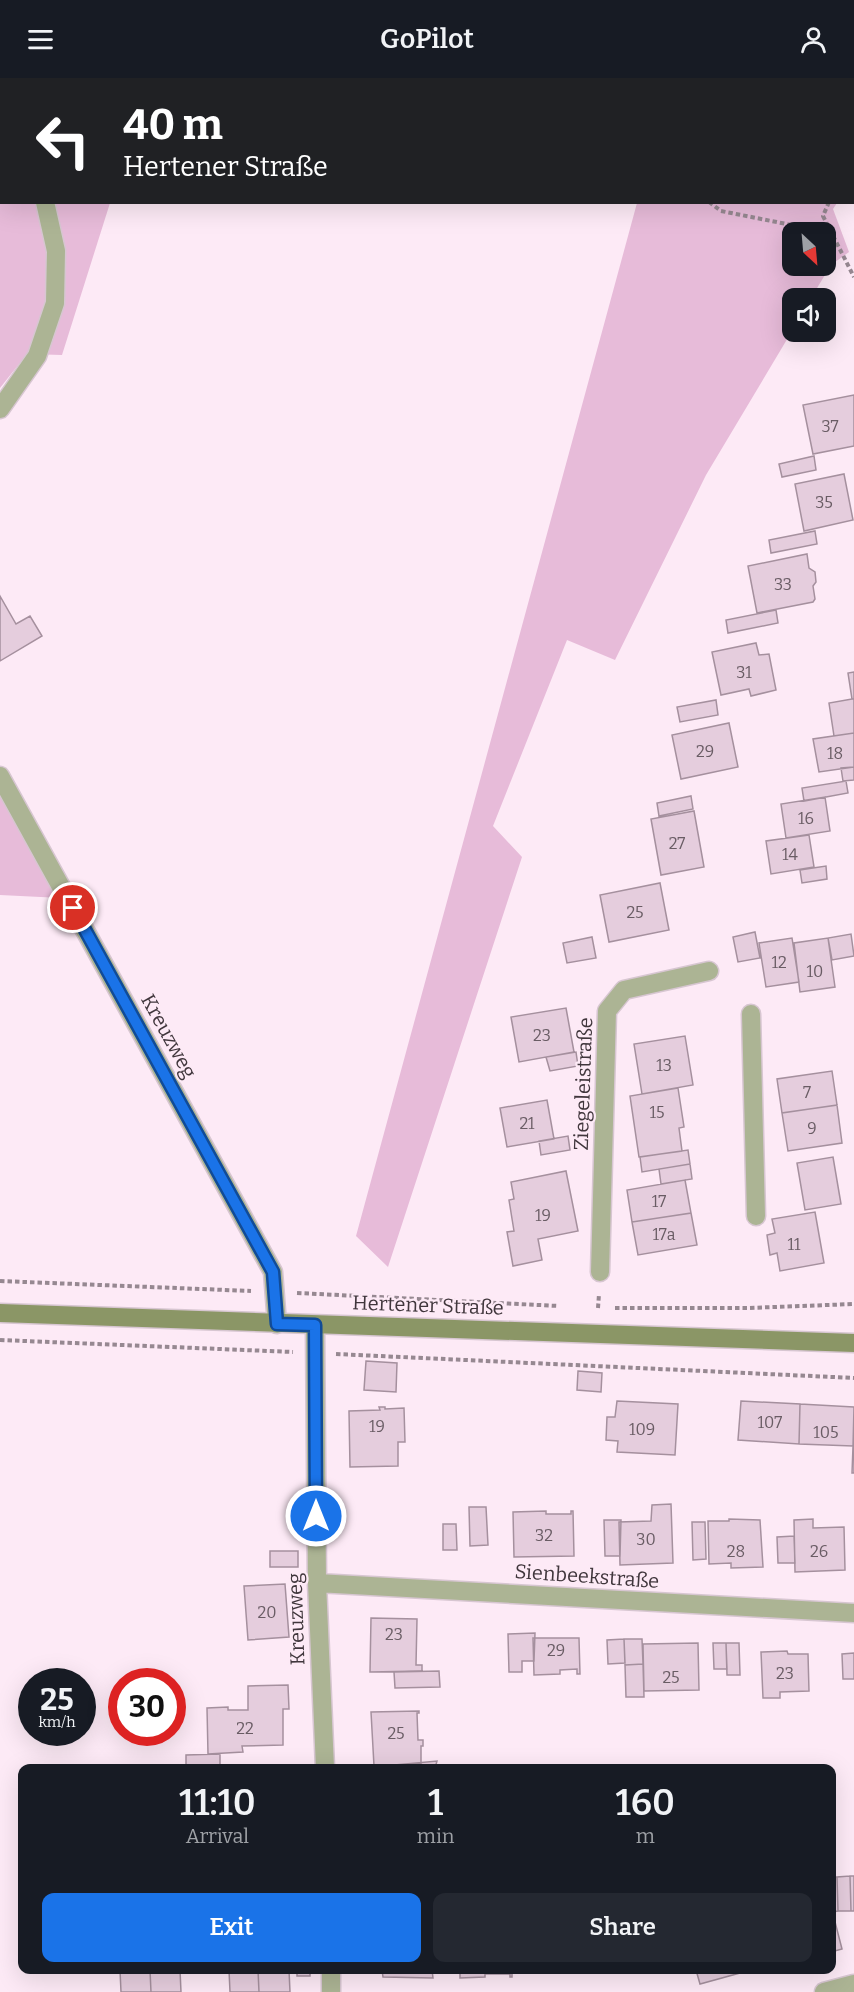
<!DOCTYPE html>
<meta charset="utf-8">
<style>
:root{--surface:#171b24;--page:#242831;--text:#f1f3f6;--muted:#9ea1a6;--accent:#1a73e8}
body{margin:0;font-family:Bitter,serif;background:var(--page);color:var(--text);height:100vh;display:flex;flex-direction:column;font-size:22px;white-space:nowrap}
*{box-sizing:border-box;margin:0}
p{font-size:20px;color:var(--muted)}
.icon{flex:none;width:33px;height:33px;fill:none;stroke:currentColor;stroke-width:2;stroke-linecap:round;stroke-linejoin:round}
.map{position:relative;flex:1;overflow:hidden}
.sheet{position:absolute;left:18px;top:1686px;width:818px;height:210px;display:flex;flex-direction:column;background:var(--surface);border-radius:12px;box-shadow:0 6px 24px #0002}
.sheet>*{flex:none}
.top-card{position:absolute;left:0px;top:0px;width:855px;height:126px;box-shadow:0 6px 24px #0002;background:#202124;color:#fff;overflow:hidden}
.needle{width:39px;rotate:154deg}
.tools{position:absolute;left:782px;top:144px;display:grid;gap:12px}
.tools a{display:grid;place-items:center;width:54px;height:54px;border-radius:12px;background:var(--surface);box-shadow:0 6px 24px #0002;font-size:30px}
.speed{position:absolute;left:18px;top:1590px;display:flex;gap:12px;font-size:30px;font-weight:700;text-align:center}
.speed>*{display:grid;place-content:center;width:78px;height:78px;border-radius:50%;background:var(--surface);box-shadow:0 6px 24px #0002;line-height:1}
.speed small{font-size:15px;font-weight:400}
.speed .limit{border:9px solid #d22;background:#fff;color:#111}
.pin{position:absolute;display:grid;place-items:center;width:51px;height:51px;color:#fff;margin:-26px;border:3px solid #fff;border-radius:50%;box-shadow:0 2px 6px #0007}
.me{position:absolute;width:66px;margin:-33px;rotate:0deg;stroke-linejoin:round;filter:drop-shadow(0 0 4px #0008)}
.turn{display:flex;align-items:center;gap:21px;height:126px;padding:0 24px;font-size:27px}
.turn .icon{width:78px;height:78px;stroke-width:2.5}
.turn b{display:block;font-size:42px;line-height:51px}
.eta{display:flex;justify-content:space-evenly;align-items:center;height:102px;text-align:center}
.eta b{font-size:36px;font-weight:600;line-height:42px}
.cta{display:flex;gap:12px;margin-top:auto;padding:12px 24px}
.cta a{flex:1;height:69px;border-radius:12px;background:var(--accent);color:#fff;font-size:24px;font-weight:600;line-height:69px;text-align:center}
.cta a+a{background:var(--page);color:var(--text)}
header{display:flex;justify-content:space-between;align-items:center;height:78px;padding:0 24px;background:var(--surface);font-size:27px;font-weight:600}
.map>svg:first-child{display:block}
</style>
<header><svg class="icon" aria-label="menu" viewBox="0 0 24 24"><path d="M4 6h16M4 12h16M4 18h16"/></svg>GoPilot<svg class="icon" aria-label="person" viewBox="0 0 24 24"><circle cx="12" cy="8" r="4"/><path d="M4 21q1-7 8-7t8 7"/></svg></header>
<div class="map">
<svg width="854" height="1914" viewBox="0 0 854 1914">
<rect width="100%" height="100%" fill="#fdeaf6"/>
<path fill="#e7bbd9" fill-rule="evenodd" d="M0 0H150L2 2V124L110 125 62 277 27 276 0 310Z
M232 0H854V97V2Z
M637 125H837L833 131 849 174 831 187 811 220H792V253L706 397 615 582 567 562 493 748 522 779 388 1189 356 1158ZM825 154V188H792V154Z
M0 709 61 820 0 817Z"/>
<path fill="#e5cddd" stroke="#a5909e" stroke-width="1.5" d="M854 317V368L813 376 803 327Z
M814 378 816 392 782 399 779 386Z
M844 396 853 442 804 453 795 406Z
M815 453 817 466 771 475 769 462Z
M807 476 809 490 815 494 816 504 813 508 815 521 813 524 757 535 748 488Z
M0 518 16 546 30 538 42 558 0 583Z
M776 532 778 545 728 555 726 542Z
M756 565 759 577 769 576 776 612 751 618 749 611 721 617 712 574Z
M854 594V621H852L848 595Z
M852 621H854V655L834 658 829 625Z
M716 622 718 637 680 644 677 629Z
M729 645 738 689 681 701 672 657Z
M854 655V689L819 694 813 661Z
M854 689V702L843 703 841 690Z
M846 703 848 715 804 723 802 710Z
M691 718 693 731 659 738 657 725Z
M825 719 830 753 786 760 781 726Z
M694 733 704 789 661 797 651 741Z
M809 757 814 789 771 796 766 763Z
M826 788 827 801 802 805 800 792Z
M660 805 669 852 609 864 600 817Z
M755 854 760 880 738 884 733 859Z
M851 856 854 878 832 882 828 860Z
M592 859 596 880 567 885 563 865Z
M792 860 799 904 766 909 759 865Z
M828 860 835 909 800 914 794 865Z
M566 930 574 974 519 984 511 939Z
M685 958 693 1007 642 1016 634 966Z
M576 974 578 988 550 993 546 979Z
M832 993 837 1027 782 1035 777 1001Z
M678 1010 684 1049 679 1050 682 1073 639 1079 630 1018Z
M547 1022 554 1061 507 1069 500 1030Z
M837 1027 842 1065 788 1073 782 1035Z
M568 1058 570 1072 541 1077 539 1063Z
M688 1072 690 1086 642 1094 640 1079Z
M833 1079 841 1126 805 1132 797 1085Z
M690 1086 692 1101 661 1106 659 1091Z
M566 1093 578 1153 538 1161 542 1182 513 1188 507 1154 514 1153 509 1122 514 1121 511 1104Z
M685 1102 691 1135 632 1144 627 1112Z
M815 1134 824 1185 780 1193 777 1175 770 1177 767 1157 775 1155 772 1141Z
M691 1135 697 1167 638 1177 632 1144Z
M366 1283 397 1285 396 1314 364 1312Z
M578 1293 602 1295 601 1314 577 1312Z
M617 1323 678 1326 675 1377 617 1374 618 1363 606 1362 607 1339H615Z
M741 1323 800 1326 799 1366 738 1362Z
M800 1326 854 1329 853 1368 799 1366Z
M379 1329H385V1331L404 1330 405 1364H398V1388L350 1389 349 1333 380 1332Z
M854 1342V1395H852Z
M671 1426 673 1485 620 1487 619 1444 651 1443 652 1427Z
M469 1429H486L488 1467 470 1468Z
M546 1433V1436H571V1433H573L574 1478 514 1479 513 1434Z
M729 1441 760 1442 763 1489 731 1490V1485L709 1486 708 1443H729Z
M813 1441V1450L844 1449 845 1492 795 1494 794 1442Z
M604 1442H621L620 1478H605Z
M692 1444H705L706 1481 693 1482Z
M443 1446H456L457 1472H443Z
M794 1458 795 1485H778L777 1459Z
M270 1473H298V1489H270Z
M285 1506 289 1559 248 1562 244 1508Z
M371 1540 417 1541 416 1587H422V1593L370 1594Z
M535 1555 534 1583H522V1594H509L508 1556Z
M533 1560H579L580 1596H577V1591L560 1592V1596L534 1597Z
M624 1561H642L643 1586 625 1587Z
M624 1561 625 1585 608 1586 607 1562Z
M698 1565 699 1612 644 1613 643 1566Z
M713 1565H726L727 1591H714Z
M726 1565H739L740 1597H727Z
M787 1573 788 1576H808L809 1613 780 1614V1620H763L761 1574Z
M854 1575V1601H843L842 1576Z
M643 1586 644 1619H626L625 1587Z
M439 1593 440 1609 395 1610 394 1594Z
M288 1607 289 1631H283V1667L242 1668 243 1674 208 1676 207 1630 228 1629V1632H248V1608Z
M419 1633V1635H417L418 1662H423V1668H421V1686L374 1688 371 1634Z
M220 1676V1690H186V1677Z
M437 1683 435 1690H395V1687Z
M850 1798H854V1833H851Z
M850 1798 851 1833H838L837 1799Z
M831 1799H837L838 1833 831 1834 834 1840 831 1841Z
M834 1840 842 1871 831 1874V1841Z
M120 1892H150L151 1914H121Z
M150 1892H180L181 1914H151Z
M229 1892H258L259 1914H230Z
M258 1892H289L290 1914H259Z
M297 1892H310V1898H297Z
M382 1892H432L433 1900 383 1899Z
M460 1892H512V1899H510V1896H485V1899L460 1900Z
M545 1892H603V1893L545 1894Z
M696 1892H751L700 1906Z"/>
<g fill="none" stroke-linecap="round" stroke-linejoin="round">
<g stroke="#d7c6d1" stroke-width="21">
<path id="street" d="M34 2V0
M0 331 37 278 55 225 56 173 45 124
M0 698 273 1194 277 1246
M751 936 756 1138
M600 1194 607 933 624 912 709 893
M315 1247 317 1505 325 1690
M317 1505 854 1535
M331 1892V1914
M824 1914 854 1906"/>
</g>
<g stroke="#d7c6d1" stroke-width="21">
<path id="secondary" d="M0 1235C285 1246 569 1254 854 1265"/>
</g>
<path stroke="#968891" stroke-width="4" stroke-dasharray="4.5 3" stroke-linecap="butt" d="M427 0 434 2
M843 2H847
M854 76V75
M709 124 721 133 832 155
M829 124 823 138 854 199
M0 1203 251 1213
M297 1215 559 1228
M598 1230 599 1216
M615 1230H748L854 1226
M0 1262 293 1274
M336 1276 854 1300"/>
<use href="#street" stroke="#acb494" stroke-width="18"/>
<use href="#secondary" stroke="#8b9666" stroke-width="18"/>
</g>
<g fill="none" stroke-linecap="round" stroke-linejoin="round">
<g stroke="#114b97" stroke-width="15">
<path id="route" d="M73 830 273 1194 277 1246 315 1247 316 1438"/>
</g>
<use href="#route" stroke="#1a73e8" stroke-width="10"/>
</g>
<g text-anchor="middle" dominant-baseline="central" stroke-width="4.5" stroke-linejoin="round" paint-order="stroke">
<g font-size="16" fill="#695c64">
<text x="830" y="348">37</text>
<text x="824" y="424">35</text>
<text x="783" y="506">33</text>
<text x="744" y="594">31</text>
<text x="705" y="673">29</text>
<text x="835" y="675">18</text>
<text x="806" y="740">16</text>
<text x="677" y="765">27</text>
<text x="790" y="776">14</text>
<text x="635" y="834">25</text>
<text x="779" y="884">12</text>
<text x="815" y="893">10</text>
<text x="542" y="957">23</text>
<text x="664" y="987">13</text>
<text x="807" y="1014">7</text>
<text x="657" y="1034">15</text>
<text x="527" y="1045">21</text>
<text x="812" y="1050">9</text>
<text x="659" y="1123">17</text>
<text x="543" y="1137">19</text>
<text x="664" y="1156">17a</text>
<text x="794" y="1166">11</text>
<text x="770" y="1344">107</text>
<text x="377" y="1348">19</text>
<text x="642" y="1351">109</text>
<text x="826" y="1354">105</text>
<text x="544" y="1457">32</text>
<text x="646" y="1461">30</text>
<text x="736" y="1473">28</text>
<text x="819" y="1473">26</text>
<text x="267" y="1534">20</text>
<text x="394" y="1556">23</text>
<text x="556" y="1572">29</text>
<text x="785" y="1595">23</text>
<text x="671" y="1599">25</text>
<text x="245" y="1650">22</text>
<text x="396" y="1655">25</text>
</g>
<g font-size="20" fill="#40363c" stroke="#fdeaf6">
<text transform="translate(169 958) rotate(61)">Kreuzweg</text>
<text transform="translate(583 1006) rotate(-88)">Ziegeleistraße</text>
<text transform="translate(428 1227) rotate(2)">Hertener Straße</text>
<text transform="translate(587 1498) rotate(4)">Sienbeekstraße</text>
<text transform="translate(296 1541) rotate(-92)">Kreuzweg</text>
</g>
</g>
</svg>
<div class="tools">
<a><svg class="needle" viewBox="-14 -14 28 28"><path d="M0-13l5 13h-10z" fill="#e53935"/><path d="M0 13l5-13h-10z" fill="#9ea1a6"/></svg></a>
<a><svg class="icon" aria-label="sound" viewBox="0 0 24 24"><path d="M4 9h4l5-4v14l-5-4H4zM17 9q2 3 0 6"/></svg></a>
</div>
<div class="speed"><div>25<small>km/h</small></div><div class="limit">30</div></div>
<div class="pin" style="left:73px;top:830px;background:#d93025"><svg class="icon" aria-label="arrive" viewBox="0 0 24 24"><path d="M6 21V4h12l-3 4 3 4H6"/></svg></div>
<svg class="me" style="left:316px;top:1438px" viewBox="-20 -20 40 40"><circle r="17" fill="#1a73e8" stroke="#fff" stroke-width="3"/><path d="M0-11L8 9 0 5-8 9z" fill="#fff"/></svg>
<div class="top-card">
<div class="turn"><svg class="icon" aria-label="left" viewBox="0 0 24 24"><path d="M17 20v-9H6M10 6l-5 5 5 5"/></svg><div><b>40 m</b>Hertener Straße</div></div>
</div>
<section class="sheet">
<div class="eta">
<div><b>11:10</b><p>Arrival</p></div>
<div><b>1</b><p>min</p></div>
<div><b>160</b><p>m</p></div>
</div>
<div class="cta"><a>Exit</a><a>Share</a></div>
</section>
</div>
